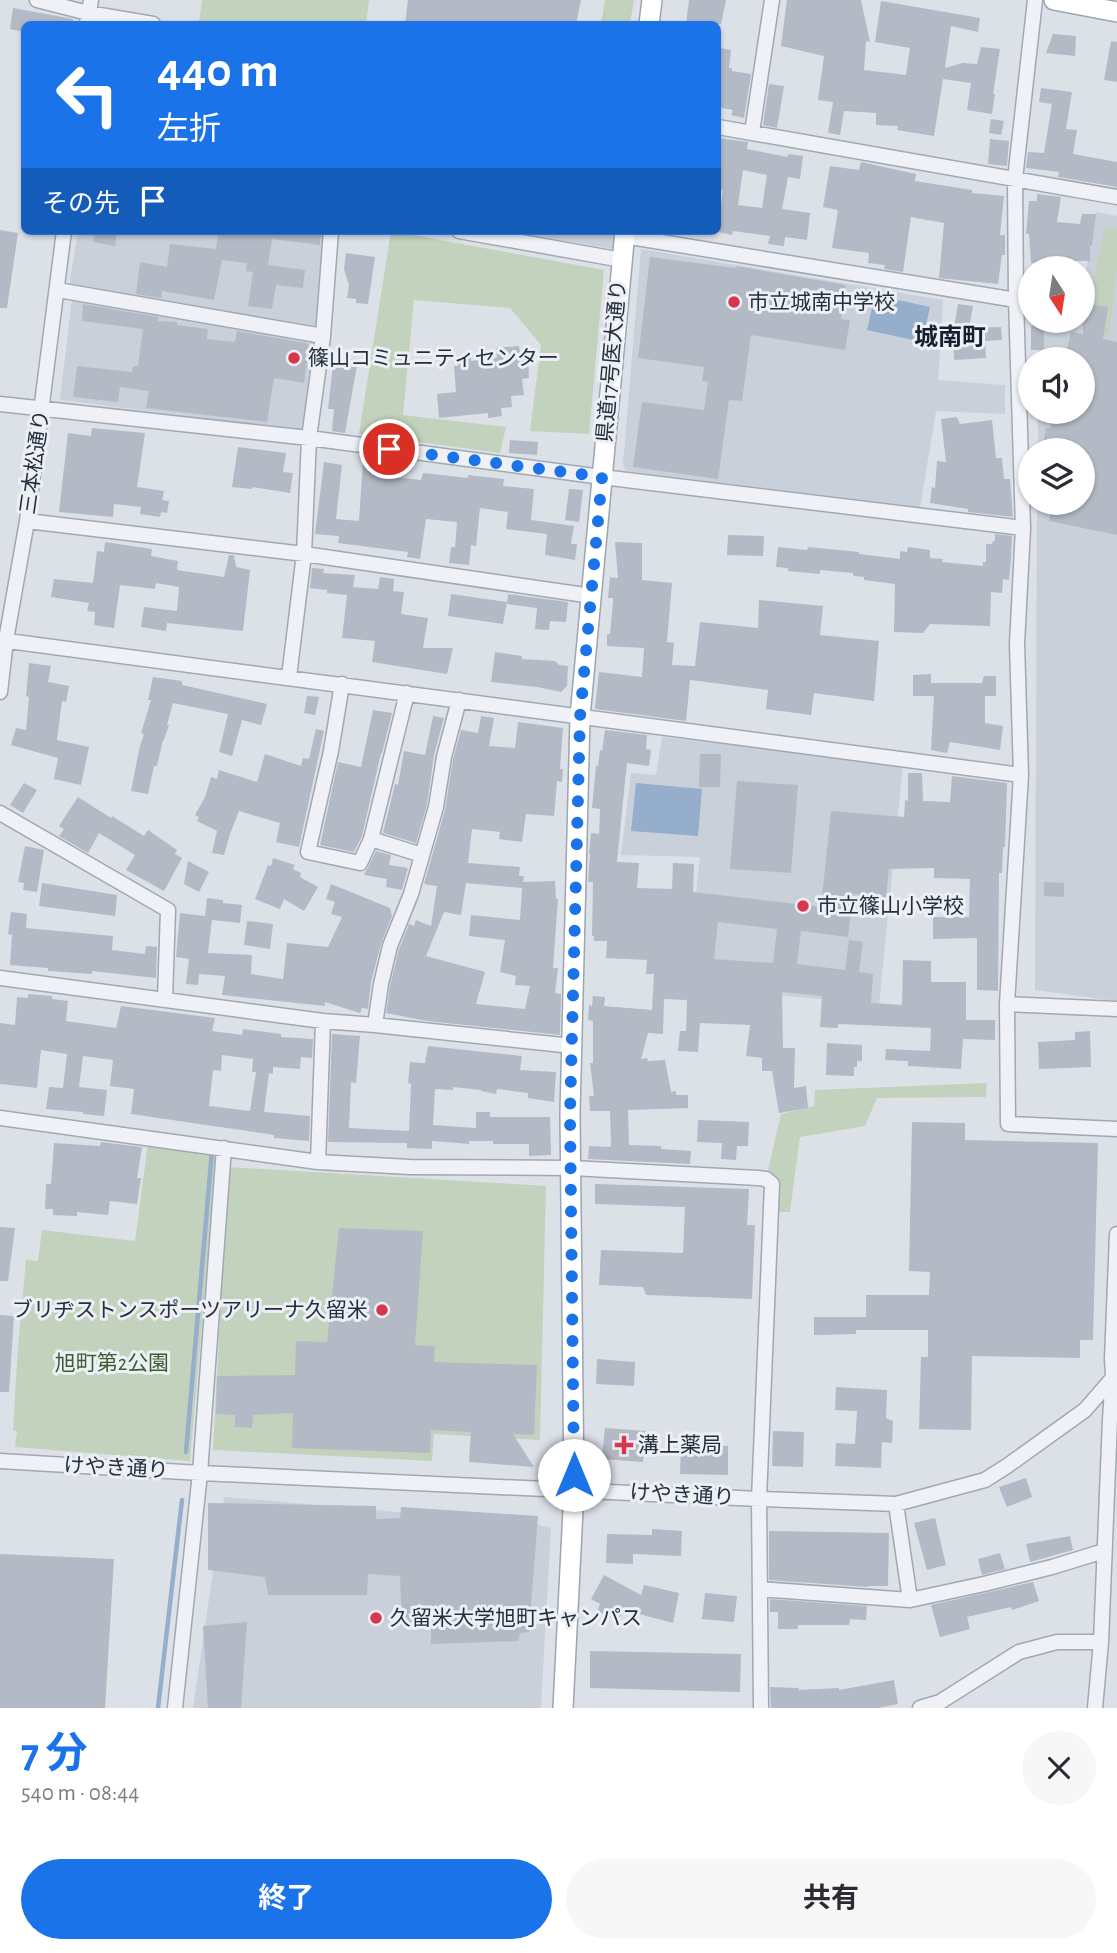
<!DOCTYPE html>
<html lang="ja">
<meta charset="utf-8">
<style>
:root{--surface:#fff;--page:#f7f7f7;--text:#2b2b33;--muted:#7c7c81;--accent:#1a73e8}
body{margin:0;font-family:"Alegreya Sans","Noto Sans JP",sans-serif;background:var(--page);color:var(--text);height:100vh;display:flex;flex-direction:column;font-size:26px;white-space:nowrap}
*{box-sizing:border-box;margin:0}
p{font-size:23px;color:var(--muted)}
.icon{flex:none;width:38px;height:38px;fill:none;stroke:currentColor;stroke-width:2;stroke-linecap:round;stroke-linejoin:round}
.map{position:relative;height:1708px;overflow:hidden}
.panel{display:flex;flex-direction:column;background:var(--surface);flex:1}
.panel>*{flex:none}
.banner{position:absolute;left:21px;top:21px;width:700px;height:214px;border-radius:10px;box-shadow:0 2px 5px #0004;background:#1a73e8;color:#fff;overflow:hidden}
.needle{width:46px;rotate:168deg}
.buttons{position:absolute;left:1018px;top:256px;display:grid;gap:14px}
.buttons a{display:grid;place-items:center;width:77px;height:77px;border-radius:50%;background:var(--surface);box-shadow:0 2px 5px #0004;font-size:35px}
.pin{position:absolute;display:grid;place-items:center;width:60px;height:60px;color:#fff;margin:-30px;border:4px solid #fff;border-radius:50%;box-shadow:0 2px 7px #0007}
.me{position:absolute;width:77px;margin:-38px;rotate:0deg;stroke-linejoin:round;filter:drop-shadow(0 0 5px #0008)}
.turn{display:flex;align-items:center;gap:24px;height:147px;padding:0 21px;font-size:32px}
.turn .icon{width:91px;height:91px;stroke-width:2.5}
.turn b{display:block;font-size:49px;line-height:60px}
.then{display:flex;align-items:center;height:66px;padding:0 21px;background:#0003;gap:14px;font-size:26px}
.round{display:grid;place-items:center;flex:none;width:74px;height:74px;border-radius:37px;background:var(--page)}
.summary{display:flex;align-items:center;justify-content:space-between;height:119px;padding:0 21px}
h1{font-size:42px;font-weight:700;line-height:52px;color:var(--accent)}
.action{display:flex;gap:14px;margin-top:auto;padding:14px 21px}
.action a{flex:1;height:80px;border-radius:42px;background:var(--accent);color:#fff;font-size:28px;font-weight:700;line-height:80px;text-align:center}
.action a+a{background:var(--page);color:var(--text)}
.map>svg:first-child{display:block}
</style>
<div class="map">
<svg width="1117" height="1708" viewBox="0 0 1117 1708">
<rect width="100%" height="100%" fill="#dce1e8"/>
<path fill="#cad0da" d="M1096 212 1117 216V1001L1035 990 1037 502H1083V450H1038V411H1083V359H1038V322L1077 326 1078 320H1083V289Z
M78 231H323L317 327 69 286Z
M504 231H616L614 249Z
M641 249 943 300 938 380 1005 385V414L936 411 920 507 626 471 623 464Z
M72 298 317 341 304 430 60 400Z
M662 737 903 764 879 1005 686 986 700 857 621 855 631 773 656 775Z
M224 1497 536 1524 551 1528 541 1708H193Z"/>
<path fill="#c2d2bd" d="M202 0H369L366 24H214L199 22Z
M605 0H634L630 24H601Z
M1105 227 1117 228V265L1109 338 1084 323Z
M391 231 604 270 589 434 530 431 541 345 510 308 414 300 403 415 506 427 500 453 359 434Z
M987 1083 986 1097 877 1098 865 1126 800 1137 790 1212H779L778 1184 768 1170 781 1114 814 1106 815 1090Z
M148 1144 217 1152 190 1461 15 1447 17 1431 13 1430 18 1347 26 1260 38 1261 42 1230 135 1241Z
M228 1167 546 1186 540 1440 434 1434 432 1461 213 1450Z"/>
<path fill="#94aecb" d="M875 295 930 307 922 342 867 330Z
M636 783 702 789 698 836 631 831Z"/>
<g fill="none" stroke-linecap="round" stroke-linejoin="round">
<path stroke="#94aecb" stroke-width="4.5" d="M186 1452 212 1151
M158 1708 182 1500"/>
</g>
<path fill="#b3bac5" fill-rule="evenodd" d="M408 0H581L576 24H405Z
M689 0H726L721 24H686Z
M787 0H861L870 42 866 41 864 70 906 75 910 48 875 42 881 1 980 18 978 32 951 26 945 68 963 63 977 64 981 47 1000 49 993 94H995L992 114 967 110 971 83 943 79 934 136 897 130 898 126 876 125V113L844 111 840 135 828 133 833 102 818 100 824 56 781 46Z
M13 8 73 19V24H24V32L10 29Z
M1053 34 1076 36 1075 56 1046 53Z
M1111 41 1117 42V82L1104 80Z
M720 48 731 50 729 68H732V71L751 74 744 118 731 115 733 110 718 107V66Z
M769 84 784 86 777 128 763 125Z
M1041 88 1072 92 1066 129 1077 130 1073 154 1117 162V187L1058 177 1059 172 1026 168 1028 152 1044 153 1052 104 1039 102Z
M991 119 1004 121 1001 135 989 133Z
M718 138 748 142 747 149 788 157V154L803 156 800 179 788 177 782 209 810 213 807 240 785 237 784 246 768 244 770 236 733 231 732 235 718 232V212L720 213 723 190 718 189ZM743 170 767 175 762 208 738 205Z
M990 139 1009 141 1007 166 988 164Z
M861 162 916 174 915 181 972 190V193L1004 196 1000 235H1005V255H1002L998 284 939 278 944 223 911 217 903 272 884 269 885 265 868 263 869 253 832 248 838 210 823 207 830 166 859 170Z
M1037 194 1061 197 1057 222 1080 224 1082 214H1096L1092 246H1090V261H1057V263H1031L1029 234H1026L1029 201H1037Z
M0 230 18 233 7 308H0Z
M95 231H117L115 246 93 242Z
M219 231H321L320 245 272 239 268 265 305 270 303 288 276 285 272 309 248 306 253 272 246 271 247 263 222 260 214 300 162 291 161 298 136 294 140 262 167 267 170 244 216 249Z
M346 253 375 257 368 304 356 303V299L347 298 349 285 344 269Z
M650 257 735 268 736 266 846 285 841 319 850 320 845 350 751 335 742 401 729 400 718 479 633 467 642 402 704 410 708 382 702 381 704 367 638 358Z
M1083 303 1108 307 1103 339 1117 342V535L1049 521 1053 502H1083V450H1042L1046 428H1050L1053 411H1083V359H1065L1071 332 1083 334Z
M83 304 158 317V321L177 322V325L208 329 207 339 235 342 237 331 306 343 309 345 304 383 274 378 267 422 146 408 149 391 120 387 118 402 73 397 77 366 132 372 133 366H138L143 329 82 321Z
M958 304 973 306 969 328 1001 327 1002 340 985 341 986 358 954 360 953 333Z
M1031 326H1044V350H1031Z
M519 346 520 353H528L529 378 522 379 524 395 511 396 512 407 501 408 502 416 488 418V413L439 418 437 394 456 392 454 366H458L457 359 471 358V361L497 358 496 348Z
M334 357 358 360 345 433 332 431 334 409H328Z
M957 417 960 424 992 420 996 458H1002L1004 479H1010L1013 517 968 512V509L930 503 932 487 935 488 937 461 946 462 941 419Z
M92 428 145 433 137 487 164 491 162 500 169 501 167 513 161 512 160 517 140 514 141 507 114 504 113 517 59 512 68 433 91 436Z
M510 440 538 442 537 455 509 453Z
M238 447 286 453 283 472 293 473 290 493 252 487V489L232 487Z
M324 462 342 465 336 519 359 521 363 462 378 463V475L421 480 423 473 468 478V475L504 479 503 486 534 489 531 520 574 526 571 544H577L575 560 545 555 547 534 506 529 508 512 480 508 476 546 471 545 469 565 449 563 451 547H455L457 522 426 519 420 559 407 557 408 552 338 543 339 536 315 534Z
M569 489 583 490 579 522 565 520Z
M995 534 1012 536 1011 559 1009 580 1003 579 1002 593 991 592 990 626 930 624 923 633 894 632 895 584 864 580V577L853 576V573L820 570V574L788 571V568L776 567 778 547 807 550 808 547 859 552V554L900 559V551L907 552 908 547 930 550V558L943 559 942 562 983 566V562H986V544H992L993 541H995Z
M728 535 764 536 763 556 727 555Z
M105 542 152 549 151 556 178 561 177 570 224 577 229 555H234L236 567 250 570 243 631 167 623 166 631 141 627 144 607 177 611 179 587 156 583 155 589 120 585 114 628 94 625 95 612 87 611 89 603 51 597 54 579 93 583 97 551 104 552Z
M615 542 642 543V580L672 583 667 642 674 643 672 665 695 666 700 622 758 628 759 600 823 606 820 635 879 641 874 701 814 693 811 715 766 709 768 690 690 680 686 721 595 709 599 672 642 677 644 648 607 646V634H610L613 603V598H608L610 577 618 578Z
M312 568 324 569 323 573 355 575 353 587 378 589 380 577 394 579 393 591 404 592 401 614 428 618 423 648H453L447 674 372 662 375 641 342 638 347 595 327 593V590L310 588Z
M451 594 507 602 503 624 448 616Z
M508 594 568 602 566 622 550 621 549 630 535 629 537 608 507 604Z
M495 652 522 656V659L555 661 559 665 568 666 567 686 561 692 537 687 491 682Z
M29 663 51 666 48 682 69 686 66 702 62 701 57 740 89 747 81 785 54 779 58 758 11 745 16 728 26 730 29 697 26 696Z
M931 674V683H982L984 676H996V696H985V723L1003 726 1000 750 950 742 947 753 931 750 934 696H913V675Z
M153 677 182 681V685L267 704 261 725 242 720 232 756 219 752 228 714 173 703 167 725H169L164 740H163L157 766H154L148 794 131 791 139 750 144 734 141 733 151 700H148Z
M307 696 319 697 315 715 304 713Z
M373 710 392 713 382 753H381L362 836 354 852 320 845 338 762 361 767Z
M433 716 444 718 434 755 427 805 416 843 383 833 395 784 398 785 404 751 425 755Z
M481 716 494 718 489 746 515 748 518 722 563 728 560 769H563L562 782 557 781 554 816 526 814 522 842 499 839 500 832 472 829 468 863 520 867 519 876H524L523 882 555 881 556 899H558L553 968H558L555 993 561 994 560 1035 427 1021 386 1013 390 986 399 949 409 924 414 926 416 920 431 926 437 886 424 884 445 810 453 759 461 730 478 733ZM466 883 522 888 520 920 471 915 469 936 505 940 500 972 516 976 515 985 530 986 525 1009 476 1004 485 972 426 956 444 912 461 915Z
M316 729 324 731 299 847 276 842 280 823 239 811 230 834 224 855 212 853 217 831 197 821 199 817 195 815 205 797 211 777 217 779 219 770 257 782 265 754 301 766 303 758 309 759Z
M605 730 647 735 646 749 651 750 649 766 627 763 622 811 617 862 639 863 637 888 672 889 673 863 694 864 693 892 821 907 831 811 904 817 905 800 908 801V773H922L923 801 950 802 952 776 1007 783 1005 847H1003L1002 873H999L998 991 977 990V938L933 939V917H969L970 879 934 878V868L889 869 886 897 853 894 848 937 801 931 797 964 845 970 849 940 863 942 859 972 873 974 871 1003 902 1005 903 960 931 961V982H966V1020H995V1040L963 1039 961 1069 908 1066V1061L885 1060 886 1049 930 1051 931 1028 838 1024V1028L820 1027 822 996 782 992 783 1048H795L794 1088 806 1086 808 1108 779 1113 772 1071H762V1058L746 1056 750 1025 700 1023 698 1052 678 1051 680 1031H686L687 1000 664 999 663 1034 648 1033 641 1059 647 1058 648 1061 665 1060 671 1092 676 1091V1095H688V1108L628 1110 629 1145 661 1146V1149L691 1151 690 1164 588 1159 589 1146 609 1147 611 1146 610 1111H590L589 1096H594L590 1063H593V1021L588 1020 589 1005 592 1006 593 996 605 997 604 1006 652 1010 654 974H646L647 960 606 958 607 941H594V936H592L593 882H588L590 854H589L591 833 599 834 600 809 592 808 596 766H598L600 750 602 751ZM718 922 777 929 773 963 714 959Z
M700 754H721L720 787H699Z
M737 781 798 785 791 873 730 869Z
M24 783 37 790 23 813 10 805Z
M78 797 111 818 112 816 144 836 148 830 177 850 175 854 182 858 164 891 126 870 135 855 99 833 88 853 59 836 64 829 59 826Z
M25 846 44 850 37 892 23 890 24 883 18 882Z
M376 851 391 855 389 865 408 868 402 890 386 887 387 879 364 875Z
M273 858 295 865 293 869 301 873 300 877 318 887 304 911 284 899 280 909 255 899 268 865 271 866Z
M188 861 209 872 199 892 184 884Z
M1044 882 1064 883V897L1044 896Z
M42 883 117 895 115 916 39 906Z
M331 884 390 908 392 916 381 944 371 982 368 1009 362 1008 360 1013 325 1002V1006L222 995 225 976 199 974 198 985 186 984 189 959 176 957 180 913 205 916 207 898 223 900V903L242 905 240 923 212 920 208 953 252 955 251 974 283 979 287 943 328 947 342 917 331 914 335 902 326 899Z
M11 912 27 914 26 928 113 936 112 950 145 954 146 946 157 947 156 978 92 971V974L48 971V968L10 965 12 935 8 934Z
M247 921 273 924 270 949 244 945Z
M28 994 52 996V999L68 1001 66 1021 116 1028 121 1006 215 1018 212 1031 242 1035 243 1029 281 1034V1037L313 1039 312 1058 301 1057 300 1069 273 1067V1074L269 1073 264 1112 310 1116 309 1141 274 1138V1135L131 1114 134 1089 110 1086 113 1060 83 1056 79 1087 107 1090 104 1116 83 1114V1112L46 1109 49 1087 63 1088 67 1054 41 1050 37 1088 0 1084V1023L15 1025 17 997 28 998ZM222 1055 253 1059 252 1072H256L250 1111 209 1106 213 1070 221 1071Z
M1090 1031 1091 1067 1039 1069 1038 1042 1075 1040V1032Z
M332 1034 360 1036 356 1083 351 1082 349 1128 409 1131 411 1084 408 1083 410 1062 425 1063 428 1046 522 1056 520 1070 556 1072 554 1102 528 1098V1093L497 1089 496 1094 481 1091V1090L453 1087V1090L435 1089 433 1125 476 1128V1112H490V1117H550L551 1155 529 1156V1144H493V1141H469V1144L432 1141V1149L407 1148V1143L328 1142Z
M827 1043 862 1045V1061H857V1067H854V1076L826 1075Z
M698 1120 749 1122 748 1146H737L736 1160 721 1159 722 1143 697 1142Z
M912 1122 965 1123V1140L1098 1143 1093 1340H1080V1358L972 1356 971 1430 919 1429 921 1357H928V1330H856V1334L814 1335V1317H866V1295H929L930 1272 909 1271Z
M101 1142 142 1147 137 1178H141L137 1204 110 1201 108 1215 77 1212V1216L53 1215V1209H45L46 1184H51L54 1143 100 1146Z
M595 1184 749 1189 747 1225H755L752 1299 646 1295 643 1287 599 1285 601 1250 683 1253 685 1207 595 1204Z
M0 1227 15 1228 8 1281H0Z
M339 1228 423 1231 415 1345 435 1346 434 1362 537 1365 534 1435 513 1434 534 1467 469 1462 471 1432 431 1430 430 1453 292 1448 293 1413 253 1415 252 1428 235 1427V1415L216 1414 217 1376 295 1375 296 1341 327 1342Z
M0 1315 14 1316 9 1392H0Z
M597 1359 635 1362 634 1386 596 1384Z
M836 1387 887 1390 886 1418 893 1421 892 1443 882 1442 881 1468 835 1466 836 1443 855 1444 857 1411 835 1410Z
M605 1428 646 1431 643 1462 602 1459Z
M773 1431 804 1432 803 1467 772 1466Z
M681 1445 728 1446V1475L680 1474Z
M1026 1478 1032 1497 1007 1507 999 1487Z
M208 1503 376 1506V1519L400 1518 401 1507 538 1516 529 1632 520 1633 518 1641 431 1644V1624L402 1625 400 1576 368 1574 367 1595H268L265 1577 208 1570Z
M935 1518 946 1565 927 1570 914 1523Z
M652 1529 682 1531 681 1556 633 1554V1564L606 1563 607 1534 652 1535Z
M769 1531 889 1533 888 1586H868V1587L769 1580Z
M1070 1536 1073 1550 1030 1562 1026 1544Z
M1000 1553 1005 1569 982 1575 978 1559Z
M0 1554 114 1559 105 1708H0Z
M604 1575 641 1595 644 1585 679 1593 673 1623 624 1610 618 1621 597 1611 600 1604 591 1599Z
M1033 1582 1039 1601 1012 1610 1011 1607 967 1617 970 1629 940 1637 931 1605Z
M705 1593 737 1596 734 1622 702 1619Z
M770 1599 867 1606 866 1620 850 1619 849 1625H798V1629H778V1612H770Z
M247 1622 241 1708H208L203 1626Z
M590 1651 741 1654 740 1692 590 1688Z
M894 1680 898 1704 878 1708H771L770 1687 799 1688 798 1690 839 1688V1690Z"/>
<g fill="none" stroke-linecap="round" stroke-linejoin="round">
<g stroke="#a1a8b2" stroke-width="17">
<path id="minor" d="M37 0 88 13 153 24
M1035 0 1015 179 1016 300 1023 528 1017 644 1021 775 1007 1004 1008 1124 1117 1129
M87 24 91 0
M718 127 1117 197
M752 132 772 0
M459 231 622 260
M624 236 1016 300
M58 290 323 336
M0 404 309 438 602 477 1023 528
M27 521 304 554 592 596
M0 640 1021 775
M289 677 304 554 309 438 323 336 331 231
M342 684 331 751 308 852 360 863 371 839
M0 692 6 640 27 521 64 231
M407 693 371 839 422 855
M0 813 168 910 165 999
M0 978 323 1021 375 1025 572 1046
M1007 1004 1117 1009
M375 1025 381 984 390 946 411 894 436 807 444 757 459 700
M0 1118 318 1162 410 1167 572 1168 758 1178 766 1179 772 1184 759 1499 761 1708
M318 1162 323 1021
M0 1461 200 1473 759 1499 896 1504 985 1480 1007 1466 1085 1410 1117 1373
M896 1504 910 1600
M760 1589 910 1600 984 1584 1052 1567 1104 1551
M175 1708 200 1473 224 1148
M920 1708 940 1702 1019 1652 1057 1642H1101
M1095 1708 1101 1642 1110 1419 1113 1376 1112 1359 1117 1234"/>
</g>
<g stroke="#9ba5b4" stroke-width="22">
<path id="major" d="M1054 0 1117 12
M649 24 652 0
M563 1708 574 1490 570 1114 580 717 625 231"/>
</g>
<use href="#minor" stroke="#eff1f6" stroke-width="14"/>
<use href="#major" stroke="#fff" stroke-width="19"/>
</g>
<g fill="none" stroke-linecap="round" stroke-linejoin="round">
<path stroke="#1a73e8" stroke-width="12" stroke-dasharray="0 21.6" d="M389 449 602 477 580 717 570 1114 574 1475"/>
</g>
<g fill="#d8364d" stroke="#ecf0f5" stroke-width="2.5">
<circle cx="734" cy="302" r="7"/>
<circle cx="294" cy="358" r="7"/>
<circle cx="803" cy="906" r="7"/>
<circle cx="382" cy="1310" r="7"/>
<path d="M620.5 1434.5h7v7h7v7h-7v7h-7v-7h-7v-7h7z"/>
<circle cx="376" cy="1618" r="7"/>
</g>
<g text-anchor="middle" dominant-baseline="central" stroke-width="6" stroke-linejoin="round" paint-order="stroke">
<g font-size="21" fill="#252e3f" stroke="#ecf0f5" text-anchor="start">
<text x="748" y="302">市立城南中学校</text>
<text x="308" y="358">篠山コミュニティセンター</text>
<text x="817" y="906">市立篠山小学校</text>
<text x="368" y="1310" text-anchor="end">ブリヂストンスポーツアリーナ久留米</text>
<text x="638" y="1445">溝上薬局</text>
<text x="390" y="1618">久留米大学旭町キャンパス</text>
</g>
<g font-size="21" fill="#252e3f" stroke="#ecf0f5">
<text transform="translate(612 361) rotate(-85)">県道17号医大通り</text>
<text transform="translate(35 462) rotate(-82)">三本松通り</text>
<text transform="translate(116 1468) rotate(3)">けやき通り</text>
<text transform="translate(682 1495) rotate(3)">けやき通り</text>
</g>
<g font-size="21" fill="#395c31" stroke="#ecf0f5">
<text x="112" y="1363">旭町第2公園</text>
</g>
<g font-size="24" font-weight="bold" fill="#171f2f" stroke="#ecf0f5">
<text x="950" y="338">城南町</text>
</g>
</g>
</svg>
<div class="buttons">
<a><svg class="needle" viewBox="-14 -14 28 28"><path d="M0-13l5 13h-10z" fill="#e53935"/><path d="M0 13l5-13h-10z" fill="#7c7c81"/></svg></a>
<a><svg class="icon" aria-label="sound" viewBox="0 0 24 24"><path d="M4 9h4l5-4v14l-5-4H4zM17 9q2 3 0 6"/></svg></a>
<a><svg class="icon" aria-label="layers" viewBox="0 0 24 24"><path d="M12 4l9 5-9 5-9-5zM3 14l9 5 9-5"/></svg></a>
</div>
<div class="pin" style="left:389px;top:449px;background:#d93025"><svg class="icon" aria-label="arrive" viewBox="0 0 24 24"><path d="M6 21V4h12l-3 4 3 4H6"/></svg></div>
<svg class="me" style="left:574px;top:1475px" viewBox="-20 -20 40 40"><circle r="19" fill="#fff"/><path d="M0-13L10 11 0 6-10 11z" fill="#1a73e8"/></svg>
<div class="banner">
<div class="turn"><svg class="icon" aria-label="left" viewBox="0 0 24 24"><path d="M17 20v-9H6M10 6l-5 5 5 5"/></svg><div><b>440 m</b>左折</div></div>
<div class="then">その先<svg class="icon" aria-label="arrive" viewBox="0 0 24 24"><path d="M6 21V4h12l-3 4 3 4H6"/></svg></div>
</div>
</div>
<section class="panel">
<div class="summary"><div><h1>7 分</h1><p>540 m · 08:44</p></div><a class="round"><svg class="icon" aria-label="close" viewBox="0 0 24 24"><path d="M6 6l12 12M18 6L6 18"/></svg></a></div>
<div class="action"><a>終了</a><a>共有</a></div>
</section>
